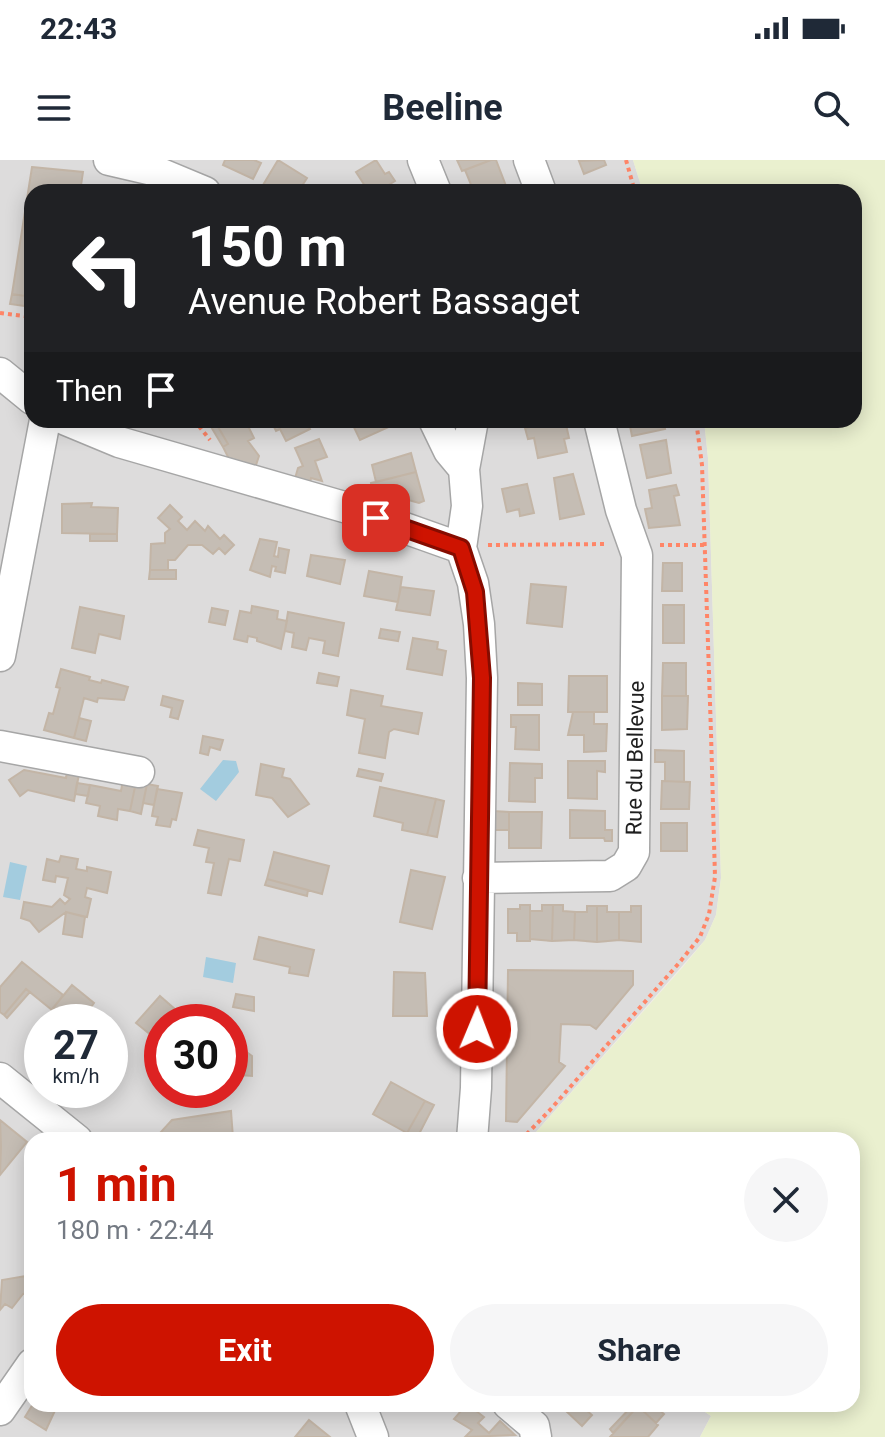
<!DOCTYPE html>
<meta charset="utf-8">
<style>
:root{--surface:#fff;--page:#f6f6f7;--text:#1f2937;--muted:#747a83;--accent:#ce1300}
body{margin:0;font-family:Roboto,sans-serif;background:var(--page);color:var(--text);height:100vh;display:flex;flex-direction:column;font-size:30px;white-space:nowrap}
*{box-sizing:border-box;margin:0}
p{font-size:26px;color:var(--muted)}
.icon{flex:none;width:44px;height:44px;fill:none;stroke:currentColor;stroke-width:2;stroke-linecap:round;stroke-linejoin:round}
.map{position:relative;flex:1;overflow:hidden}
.details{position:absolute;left:24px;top:972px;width:836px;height:280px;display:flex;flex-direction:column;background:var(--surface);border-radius:24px;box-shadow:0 4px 20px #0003}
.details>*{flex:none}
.hud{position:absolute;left:24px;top:24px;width:838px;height:244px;border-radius:24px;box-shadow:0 4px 20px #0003;background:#202124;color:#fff;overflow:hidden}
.speed{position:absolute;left:24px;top:844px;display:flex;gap:16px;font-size:40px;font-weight:700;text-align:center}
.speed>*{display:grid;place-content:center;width:104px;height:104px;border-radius:50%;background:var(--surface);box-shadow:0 4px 20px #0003;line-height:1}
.speed small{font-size:20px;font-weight:400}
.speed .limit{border:12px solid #d22;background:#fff;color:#111}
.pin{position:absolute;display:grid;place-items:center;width:68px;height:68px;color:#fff;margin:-34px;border-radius:16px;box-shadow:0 4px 12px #0006}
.me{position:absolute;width:88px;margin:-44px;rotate:1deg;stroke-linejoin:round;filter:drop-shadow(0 0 6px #0008)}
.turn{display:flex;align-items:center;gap:28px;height:168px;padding:0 32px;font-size:36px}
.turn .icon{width:104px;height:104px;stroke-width:2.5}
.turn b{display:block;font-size:56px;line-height:68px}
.then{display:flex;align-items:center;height:76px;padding:0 32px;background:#0003;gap:16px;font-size:30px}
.round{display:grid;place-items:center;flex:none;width:84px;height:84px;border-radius:42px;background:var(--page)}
.headline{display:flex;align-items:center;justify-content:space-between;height:136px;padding:0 32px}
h1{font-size:48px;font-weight:700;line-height:60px;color:var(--accent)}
.action{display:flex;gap:16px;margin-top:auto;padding:16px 32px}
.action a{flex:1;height:92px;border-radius:48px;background:var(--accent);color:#fff;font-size:32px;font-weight:700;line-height:92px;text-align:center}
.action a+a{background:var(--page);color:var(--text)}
.status{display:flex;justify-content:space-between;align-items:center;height:56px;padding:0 40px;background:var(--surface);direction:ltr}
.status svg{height:22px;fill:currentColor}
header{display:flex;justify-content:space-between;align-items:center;height:104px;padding:0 32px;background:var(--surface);font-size:36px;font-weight:700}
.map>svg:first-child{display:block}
</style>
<div class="status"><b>22:43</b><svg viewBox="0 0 49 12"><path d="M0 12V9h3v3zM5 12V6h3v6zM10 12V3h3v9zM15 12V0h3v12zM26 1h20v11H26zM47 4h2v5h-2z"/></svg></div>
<header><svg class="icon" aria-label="menu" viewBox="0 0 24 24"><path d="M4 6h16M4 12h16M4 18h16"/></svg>Beeline<svg class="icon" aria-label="search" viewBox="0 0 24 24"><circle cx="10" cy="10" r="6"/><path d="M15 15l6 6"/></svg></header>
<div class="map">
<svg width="885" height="1277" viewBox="0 0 885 1277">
<rect width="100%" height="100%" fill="#f0ede5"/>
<path fill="#dddcdc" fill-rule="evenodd" d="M0 0H633L643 32H32V260H704L708 298 721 718 716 755 705 780 529 980H32V1244H693L711 1256 700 1277H0ZM42 862H110V930H42ZM162 862H230V930H162Z"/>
<path fill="#eaf0cf" d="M633 0H885V1277H700L711 1256 693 1244H852V980H529L683 807 705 780 716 755 721 718 708 298 704 260H854V32H643Z"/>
<path fill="#a3ccdf" d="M223 600 236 601 239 612 216 641 200 629Z
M10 702 27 706 20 740 3 737Z
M206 797 236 803 233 823 203 817Z"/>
<path fill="#c5bdb4" stroke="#c3b5a6" stroke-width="2" d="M225 0H254L261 3 253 19 223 5Z
M278 0 307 18 298 32H281L276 28 274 32 260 30Z
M376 0 385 14 389 12 395 21 377 32H369L356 12Z
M457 0H491L462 11Z
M491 0H496L508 31 474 32 465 10Z
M604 0 606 5 584 14 579 1Z
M32 7 83 12 80 32H32V137L12 134Z
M12 134 32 137V147L10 144Z
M207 260H214L228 284 223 287Z
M214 260H245L254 278 248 281 259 296 255 308 230 301 223 287 228 284Z
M282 260H305L310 269 286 281 280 269 276 271 273 265Z
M391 260 393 265 360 280 351 261Z
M565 260 569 278 564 279 567 292 538 298 534 278 528 279 525 268Z
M663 260 665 269 632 276 630 266 634 265 633 260Z
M319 279 327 297 315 301 322 321 311 318 309 327 294 322 298 308 303 306 295 288Z
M666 280 671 313 647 318 640 285Z
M411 293 416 312 376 322 372 305Z
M416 312 424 341 419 343 372 330 371 323Z
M573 314 584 354 560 359 554 318Z
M527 324 534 353 520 356 519 349 507 352 502 329Z
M676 325 679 335 674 336 680 365 649 368 645 349 652 348 649 330Z
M92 343 91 347 118 348 117 374 62 373V344Z
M170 345 182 357 178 361 187 370 195 361 205 371 208 366 220 379 224 375 234 385 225 394 219 388 213 394 202 385H188L175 400H168V410H150L151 384 165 383V373L170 369 158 358Z
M90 374H117V381H90Z
M260 379 277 382 274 396 278 397 279 388 289 390 285 413 275 411 276 407 272 406 270 417 250 410Z
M311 395 345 400 340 424 307 416Z
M663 403H682V431H662Z
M150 410H176V419H149Z
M369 411 402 417 398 442 364 436Z
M531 424 566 427 562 467 527 463Z
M401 427 434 431 430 455 396 450Z
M663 445H684V483H663Z
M252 446 278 451 277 459 287 461 281 489 257 481V478L248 476 247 482 234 479 240 451 251 453Z
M80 447 124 456 120 479 99 474 95 493 72 488Z
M212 448 228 451 225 465 209 462Z
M288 452 344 463 338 496 323 493 325 481 309 478 306 490 292 487 294 473 285 471Z
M381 469 400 472 398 481 379 478Z
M413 478 438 482 437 489 446 491 442 515 407 509Z
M663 503H686V536H662Z
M61 509 90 517 89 520 101 523 102 520 128 527 124 540 98 538 97 542 84 538 74 578 44 570 49 553 53 554 60 528 56 527Z
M319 513 339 517 337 526 317 523Z
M569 516H607V552H568Z
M518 523 542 524V545H518Z
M351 530 383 536 381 546 422 553 418 574 394 569 389 572 385 598 359 593 365 559 347 555Z
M163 536 183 541 178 559 170 557 172 548 161 545Z
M662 536H688L687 569 662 570Z
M573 552H594V564H607L606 591 584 592V575H568Z
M511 555H539V590L515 589 516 567H511Z
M79 558 91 561 86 581 74 578Z
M203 576 223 580 220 590 210 587 208 595 200 593Z
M655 590 684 591V622L665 621V602H655Z
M568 601H605V612L597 611V639L568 638Z
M510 603 542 604V618H535V642L509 641Z
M261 604 284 609 282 617 290 619 309 644 288 657 272 638 256 635Z
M359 609 383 614 381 621 357 616Z
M24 610 66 618 67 612 79 614 74 641 28 630 20 636 9 620Z
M123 620 136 622 130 651 118 649 117 660 98 656 100 646 86 643 90 625 121 631Z
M662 621 690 622 689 649H661Z
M136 622 147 624 141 654 130 651Z
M77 623 90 625 88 636 75 634Z
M147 624 158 626 154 645 143 643Z
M380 627 436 639 427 675 402 670 403 663 374 656Z
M157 629 182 633 176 660 172 659 170 667 156 665 158 657 152 656Z
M436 639 444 641 437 677 427 675Z
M570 650 605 651V670H612V681H605L604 678H570Z
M493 651 509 652V670H493Z
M509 652H542L541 688H509Z
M661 663H687V691H661Z
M198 670 244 680 240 701 229 699 221 735 208 733 214 703 206 702 209 688 194 685Z
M274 692 329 706 322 734 267 719Z
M61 696 78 699 76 709 87 711V707L111 712 107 733 87 728 85 737 91 739 87 757 66 752 39 772 30 761 21 758 24 742 52 747 60 739 65 744 70 739 64 735 68 718 56 716 55 722 43 720 47 699 59 702Z
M411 710 445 717 432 769 400 762Z
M267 719 308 730 307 736 265 725Z
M520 745H530V781H517V773H508V749H520Z
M542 745H553L552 781 530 779V751H542Z
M553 745H563V751L575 752 574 780 552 781Z
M587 746H597V782L574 780 575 752H587Z
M597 746H607V752H619V780L597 782Z
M631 746H641V782L619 780V752H631Z
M66 752 85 757 82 777 63 774Z
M259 777 314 790 308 816 289 813 290 807 254 799Z
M22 802 63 835 52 850 26 829 4 855 0 852V827Z
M508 810 633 811V825L596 869 590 865 561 864 559 902 565 906 517 962 506 961Z
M394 812 425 813 427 856H393Z
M72 825 94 843 89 850 103 862H61L64 858 53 848Z
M26 829 30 832 7 858 4 855Z
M236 834 254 837V851L233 847Z
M160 836 184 857 181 862H162V877L154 871 151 875 136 863Z
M241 888 252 896V916L240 915 241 902 234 896Z
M391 922 425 941 407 973 373 954Z
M425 941 434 945 417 978 407 973Z
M231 951 233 978 161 980 160 973 172 960Z
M0 960 27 982 0 1015 1 986Z
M32 1115V1133L23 1134 12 1148 5 1144 0 1150 2 1120Z
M33 1244H58L46 1270 25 1257Z
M467 1244 484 1257 478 1263 489 1273 500 1261 515 1275 465 1277 472 1270 454 1259Z
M572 1244H579L592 1255 582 1266 566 1251Z
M634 1244 638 1246 613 1273 610 1269Z
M643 1244H652L664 1254 656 1263 640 1248Z
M638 1246 658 1265 648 1277H610Z
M309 1260 330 1277H295Z"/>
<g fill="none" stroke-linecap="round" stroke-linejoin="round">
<g stroke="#a6a6a6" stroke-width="33">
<path id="minor" d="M109 0 152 10 205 32
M423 0 436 32
M529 0 541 32
M0 213 32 239
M66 260 119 282 351 349 461 388
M434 260 449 291 464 309 467 346 461 388 473 423 479 464 482 518 476 928 472 980
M464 309 473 260
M0 496 45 260
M0 586 139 612
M478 718 610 716 626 706 634 692 637 395 621 350 599 260
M0 918 77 980
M360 1244 373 1277
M508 1244 534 1266 536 1277
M0 1250 32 1204"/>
</g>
<path stroke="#ff8567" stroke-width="4" stroke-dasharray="4 4" stroke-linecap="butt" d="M626 0 635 32
M0 153 32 157
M194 260 210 280
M488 385 607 384
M660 385H705
M521 980 550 950 679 803 700 777 709 754 715 717 711 573 702 305 696 260"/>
<use href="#minor" stroke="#fff" stroke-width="30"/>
</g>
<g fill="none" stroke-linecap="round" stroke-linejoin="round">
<g stroke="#860c00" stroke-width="20">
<path id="route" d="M376 358 461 388 475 432 482 518 477 869"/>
</g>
<use href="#route" stroke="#ce1300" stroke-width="14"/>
</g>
<g text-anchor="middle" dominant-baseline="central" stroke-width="8" stroke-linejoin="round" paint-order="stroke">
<g font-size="22" fill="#1f1f1f" stroke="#fff">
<text transform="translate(635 598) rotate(-89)">Rue du Bellevue</text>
</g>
</g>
</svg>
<div class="speed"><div>27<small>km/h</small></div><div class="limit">30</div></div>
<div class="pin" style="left:376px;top:358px;background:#d93025"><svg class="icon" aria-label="arrive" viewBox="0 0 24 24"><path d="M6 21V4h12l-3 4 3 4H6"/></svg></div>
<svg class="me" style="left:477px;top:869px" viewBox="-20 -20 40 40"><circle r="17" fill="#ce1300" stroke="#fff" stroke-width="3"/><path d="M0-11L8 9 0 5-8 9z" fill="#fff"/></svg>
<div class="hud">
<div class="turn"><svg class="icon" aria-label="left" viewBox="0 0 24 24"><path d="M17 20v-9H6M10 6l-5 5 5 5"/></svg><div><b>150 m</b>Avenue Robert Bassaget</div></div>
<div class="then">Then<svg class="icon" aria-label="arrive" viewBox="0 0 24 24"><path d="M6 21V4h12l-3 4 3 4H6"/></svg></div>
</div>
<section class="details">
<div class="headline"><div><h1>1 min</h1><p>180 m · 22:44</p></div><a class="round"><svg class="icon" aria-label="close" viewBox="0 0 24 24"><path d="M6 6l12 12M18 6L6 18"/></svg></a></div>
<div class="action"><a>Exit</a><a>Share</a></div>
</section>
</div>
